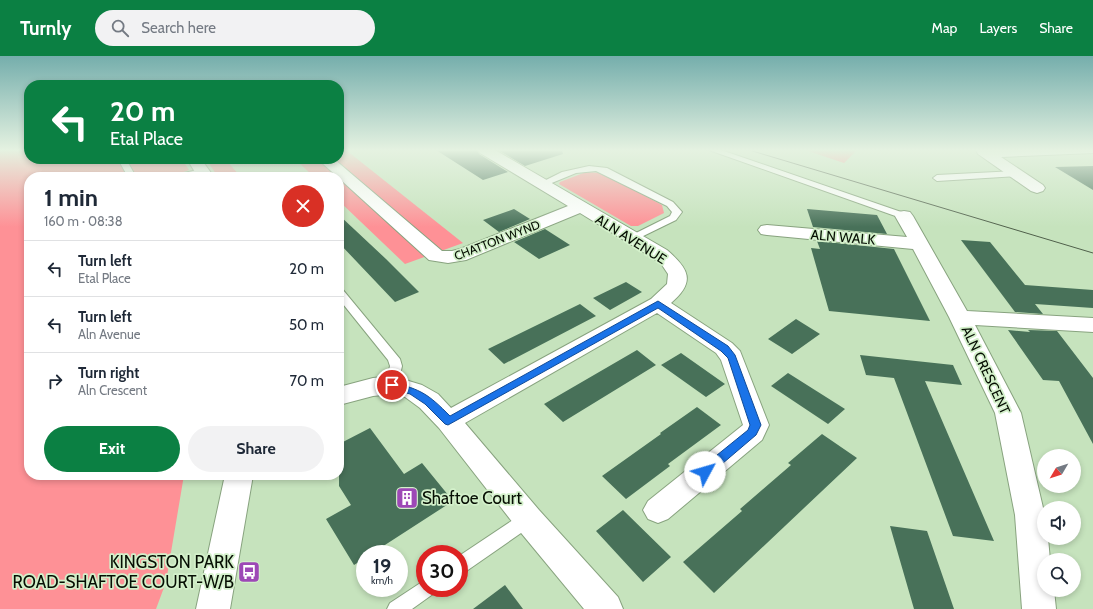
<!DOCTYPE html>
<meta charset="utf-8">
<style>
:root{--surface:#fff;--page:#f2f2f3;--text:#1f2937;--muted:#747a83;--line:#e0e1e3;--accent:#0b8043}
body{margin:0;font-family:Cabin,sans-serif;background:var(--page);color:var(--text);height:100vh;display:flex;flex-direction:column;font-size:15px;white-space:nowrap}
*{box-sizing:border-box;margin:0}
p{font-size:13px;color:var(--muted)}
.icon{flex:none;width:22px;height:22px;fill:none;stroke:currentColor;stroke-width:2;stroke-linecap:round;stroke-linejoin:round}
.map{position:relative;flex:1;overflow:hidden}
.panel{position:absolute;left:24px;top:116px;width:320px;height:308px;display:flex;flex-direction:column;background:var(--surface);border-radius:16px;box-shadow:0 2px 6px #0003}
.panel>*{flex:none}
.hud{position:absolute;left:24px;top:24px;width:320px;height:84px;border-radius:16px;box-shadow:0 2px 6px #0003;background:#0b8043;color:#fff;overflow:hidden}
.needle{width:26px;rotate:231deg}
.buttons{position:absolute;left:1037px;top:393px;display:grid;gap:8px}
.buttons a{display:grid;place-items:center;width:44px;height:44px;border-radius:50%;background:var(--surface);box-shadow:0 2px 6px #0003;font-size:20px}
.speed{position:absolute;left:356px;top:489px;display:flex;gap:8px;font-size:20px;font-weight:700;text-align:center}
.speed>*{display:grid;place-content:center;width:52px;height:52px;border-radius:50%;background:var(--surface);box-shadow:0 2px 6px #0003;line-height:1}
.speed small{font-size:10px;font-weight:400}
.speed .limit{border:6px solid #d22;background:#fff;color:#111}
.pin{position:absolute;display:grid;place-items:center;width:34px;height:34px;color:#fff;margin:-17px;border:2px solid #fff;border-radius:50%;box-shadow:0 1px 4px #0007}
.me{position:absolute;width:44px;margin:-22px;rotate:51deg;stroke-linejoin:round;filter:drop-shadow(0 0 3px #0008)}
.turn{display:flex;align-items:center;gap:14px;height:84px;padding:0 20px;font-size:18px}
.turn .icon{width:52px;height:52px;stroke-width:2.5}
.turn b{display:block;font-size:28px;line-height:34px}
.round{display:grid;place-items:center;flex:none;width:42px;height:42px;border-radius:21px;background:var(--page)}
.overview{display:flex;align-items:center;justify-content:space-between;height:68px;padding:0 20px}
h1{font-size:24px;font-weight:700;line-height:30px}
.button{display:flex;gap:8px;margin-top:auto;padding:8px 20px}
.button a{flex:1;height:46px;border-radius:24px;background:var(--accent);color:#fff;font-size:16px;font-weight:700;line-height:46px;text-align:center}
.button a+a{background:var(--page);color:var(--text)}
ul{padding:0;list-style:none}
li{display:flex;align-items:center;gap:12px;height:56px;padding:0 20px;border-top:1px solid var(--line)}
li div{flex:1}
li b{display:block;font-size:15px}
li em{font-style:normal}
header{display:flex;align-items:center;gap:24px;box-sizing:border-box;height:56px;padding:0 20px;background:var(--accent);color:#fff}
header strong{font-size:19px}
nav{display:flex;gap:22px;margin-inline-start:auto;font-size:14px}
.search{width:280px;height:36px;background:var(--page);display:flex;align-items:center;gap:10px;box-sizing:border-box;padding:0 14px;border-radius:22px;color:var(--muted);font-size:15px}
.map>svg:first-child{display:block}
</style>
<header>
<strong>Turnly</strong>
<div class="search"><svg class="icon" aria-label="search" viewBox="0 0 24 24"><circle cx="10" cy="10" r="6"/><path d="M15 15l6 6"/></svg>Search here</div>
<nav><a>Map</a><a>Layers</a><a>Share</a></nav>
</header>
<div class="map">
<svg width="1093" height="553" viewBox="0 0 1093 553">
<rect width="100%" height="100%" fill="#c6e3bd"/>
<path fill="#fe9196" d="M0 94H29V103H182L189 114 175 119V121H29V419H184L166 526 156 553H0Z
M339 94H346L463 187 405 208 339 145V121H314L295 103H339Z
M805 94H857L844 107Z
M206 103H225L241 121H218Z
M586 116 602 117 662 149 664 157 638 170H631L559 128 560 126Z"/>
<path fill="#487159" d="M436 94H477L479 98 508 116 483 124Z
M498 94H562L563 98 525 110Z
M1093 110V134L1055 111Z
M514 153 530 163 499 176 483 164Z
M807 153 877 159 887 178 813 171Z
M339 159 386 203 419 236 395 246 339 187Z
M545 173 570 189 539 203 514 186Z
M961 184 990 186 1025 229 1093 234V252L1035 248 1043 258 1015 256Z
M817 185 894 193 930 265 829 255 811 192 820 193Z
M626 226 642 236 610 254 593 242Z
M580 248 596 260 504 308 488 293Z
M796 263 820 278 792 298 768 283Z
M1008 274 1030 276 1028 274 1057 275 1093 322V388L1059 325 1043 324Z
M637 294 656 309 563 366 544 348Z
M681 297 725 328 706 341 661 309Z
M860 299 953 309 962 329 925 325 994 485 953 480 894 322 866 319Z
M788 317 845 353 828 368 771 330Z
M697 351 721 369 668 408 670 410 626 443 602 420 661 378 660 377Z
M370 372 404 418 422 407 453 445 371 498H365V502L354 509 326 463 351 449 339 430V388Z
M822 378 857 402 714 537 683 506 742 455 740 453 791 409 788 407Z
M623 454 671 501 643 526 596 475Z
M890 470 927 475 954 553H914Z
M505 529 523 553H473Z"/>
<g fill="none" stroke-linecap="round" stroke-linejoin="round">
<g stroke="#88a37f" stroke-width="2">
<path id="service" d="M709 94H721L907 158 909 160 907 162H901Z
M118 103H126L136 121H128Z
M589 110 607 112 673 146 682 156 676 164 633 185 628 182 630 180 670 160 672 156 667 150 596 115 576 117 542 131 538 128 562 116Z
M202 113H205L206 115 205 117 188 121H174L175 119Z
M1016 115 1020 118 1019 120 937 125 933 122 937 119Z
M339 233 343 234 400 303 402 310 397 332 392 334 387 332 385 329 390 310 388 304 339 243Z
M528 456 534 458 536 463 534 468 465 516 459 518V500L522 458Z
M425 524V532H436L433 538 412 553H387L390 547Z"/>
</g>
<g stroke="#88a37f" stroke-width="2">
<path id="minor" d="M478 94H495L667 194C689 213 696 226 671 247L732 287 740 295 769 369 762 384 668 463 658 467 648 463 643 454 648 445 743 369 721 304 716 297 657 257 465 367 539 454 618 541 623 553H584L517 472 439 372 420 352 405 341 392 338 373 340 339 349V331L373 322 392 320 422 329 438 338 451 352 651 243 667 228 668 218 662 209 653 202 580 157 466 204 448 207 429 204 320 105 321 103H334L442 195H452L460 193 568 150 480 97Z
M976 94H1093V97L1001 101 1043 129 1045 132 1043 135 1037 137 1031 135 978 98Z
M904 155 910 156 913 160 967 255 1093 262V276L975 269 1021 357 1044 456V482H1048L1050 504H1044V534H1054L1056 553H1022L1015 459 995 357 949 261 913 193 767 179 761 178 758 174 761 170 767 169 907 181 895 160 898 156Z"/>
</g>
<g stroke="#88a37f" stroke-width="2">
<path id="tertiary" d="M187 103H201L214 121H198Z
M225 419H253L230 553H196Z"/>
</g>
<use href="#service" fill="#fff" fill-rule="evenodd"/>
<use href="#minor" fill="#fff" fill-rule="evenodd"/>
<use href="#tertiary" fill="#fff" fill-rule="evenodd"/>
<path stroke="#50604b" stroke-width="1" d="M749 94 1093 197"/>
</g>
<linearGradient id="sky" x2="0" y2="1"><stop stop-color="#75aeac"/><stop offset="0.55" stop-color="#e5f2e1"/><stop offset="1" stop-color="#e5f2e1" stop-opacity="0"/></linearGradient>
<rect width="1093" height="171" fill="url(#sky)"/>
<path fill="#1a73e8" stroke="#114b97" d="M658 245 728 290 735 299 761 369 756 379 709 419 705 420 701 419 700 416 701 412 748 374 750 369 728 302 721 295 658 252 448 369 445 368 425 348 410 338 389 332 387 329 389 327 392 326C422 334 428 338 450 360Z"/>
<defs>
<g id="building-square" transform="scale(1.15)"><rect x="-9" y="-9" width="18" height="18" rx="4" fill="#9d48b6" stroke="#d3f0ca"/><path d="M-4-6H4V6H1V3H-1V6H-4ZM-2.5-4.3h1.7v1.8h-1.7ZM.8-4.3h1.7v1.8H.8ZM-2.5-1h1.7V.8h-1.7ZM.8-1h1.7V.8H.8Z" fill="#fff"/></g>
<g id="bus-square" transform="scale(1.15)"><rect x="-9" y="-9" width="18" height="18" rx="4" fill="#9d48b6" stroke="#d3f0ca"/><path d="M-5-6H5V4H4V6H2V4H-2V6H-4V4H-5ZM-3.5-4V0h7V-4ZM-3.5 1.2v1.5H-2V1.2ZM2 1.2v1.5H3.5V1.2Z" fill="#fff"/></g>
</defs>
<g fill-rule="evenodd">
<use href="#building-square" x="407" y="442"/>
<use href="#bus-square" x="249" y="516"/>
</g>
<g text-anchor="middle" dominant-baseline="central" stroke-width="3.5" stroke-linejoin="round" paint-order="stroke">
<g font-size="12" fill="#060e03" stroke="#d3f0ca">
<text transform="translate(497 184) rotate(-21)">CHATTON WYND</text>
</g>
<g font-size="14" fill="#060e03" stroke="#d3f0ca">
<text transform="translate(843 181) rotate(5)">ALN WALK</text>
<text transform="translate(631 183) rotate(32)">ALN AVENUE</text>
<text transform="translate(986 314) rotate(65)">ALN CRESCENT</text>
</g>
<g font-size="17" fill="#060e03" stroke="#d3f0ca" text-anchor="start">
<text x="422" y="442">Shaftoe Court</text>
<text x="234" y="506" text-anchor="end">KINGSTON PARK<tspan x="234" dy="20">ROAD-SHAFTOE COURT-W/B</tspan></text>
</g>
</g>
</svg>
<div class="buttons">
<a><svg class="needle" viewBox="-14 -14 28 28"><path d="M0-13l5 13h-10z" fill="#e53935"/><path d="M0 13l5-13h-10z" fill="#747a83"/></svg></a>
<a><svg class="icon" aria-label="sound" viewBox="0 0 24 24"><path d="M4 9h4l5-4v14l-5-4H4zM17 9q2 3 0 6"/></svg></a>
<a><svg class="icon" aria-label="search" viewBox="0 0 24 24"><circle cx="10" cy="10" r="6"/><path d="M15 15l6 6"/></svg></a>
</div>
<div class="speed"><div>19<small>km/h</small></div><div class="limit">30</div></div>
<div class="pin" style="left:392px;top:329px;background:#d93025"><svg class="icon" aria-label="arrive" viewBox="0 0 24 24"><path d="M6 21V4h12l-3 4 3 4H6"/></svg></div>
<svg class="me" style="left:705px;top:416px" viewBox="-20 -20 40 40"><circle r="19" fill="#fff"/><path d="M0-13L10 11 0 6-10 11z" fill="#1a73e8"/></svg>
<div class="hud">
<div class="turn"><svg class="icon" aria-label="left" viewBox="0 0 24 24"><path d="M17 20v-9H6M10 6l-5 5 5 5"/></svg><div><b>20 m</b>Etal Place</div></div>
</div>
<section class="panel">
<div class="overview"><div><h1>1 min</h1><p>160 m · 08:38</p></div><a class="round" style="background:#d93025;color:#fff"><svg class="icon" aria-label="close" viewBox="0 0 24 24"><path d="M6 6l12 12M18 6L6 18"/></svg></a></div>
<ul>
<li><svg class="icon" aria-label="left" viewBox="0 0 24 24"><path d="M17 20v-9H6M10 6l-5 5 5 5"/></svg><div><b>Turn left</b><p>Etal Place</p></div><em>20 m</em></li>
<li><svg class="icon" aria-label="left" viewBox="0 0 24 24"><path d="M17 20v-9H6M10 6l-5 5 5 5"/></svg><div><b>Turn left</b><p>Aln Avenue</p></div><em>50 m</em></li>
<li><svg class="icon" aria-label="right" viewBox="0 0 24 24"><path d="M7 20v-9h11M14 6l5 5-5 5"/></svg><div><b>Turn right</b><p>Aln Crescent</p></div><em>70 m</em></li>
</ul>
<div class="button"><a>Exit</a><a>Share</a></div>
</section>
</div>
